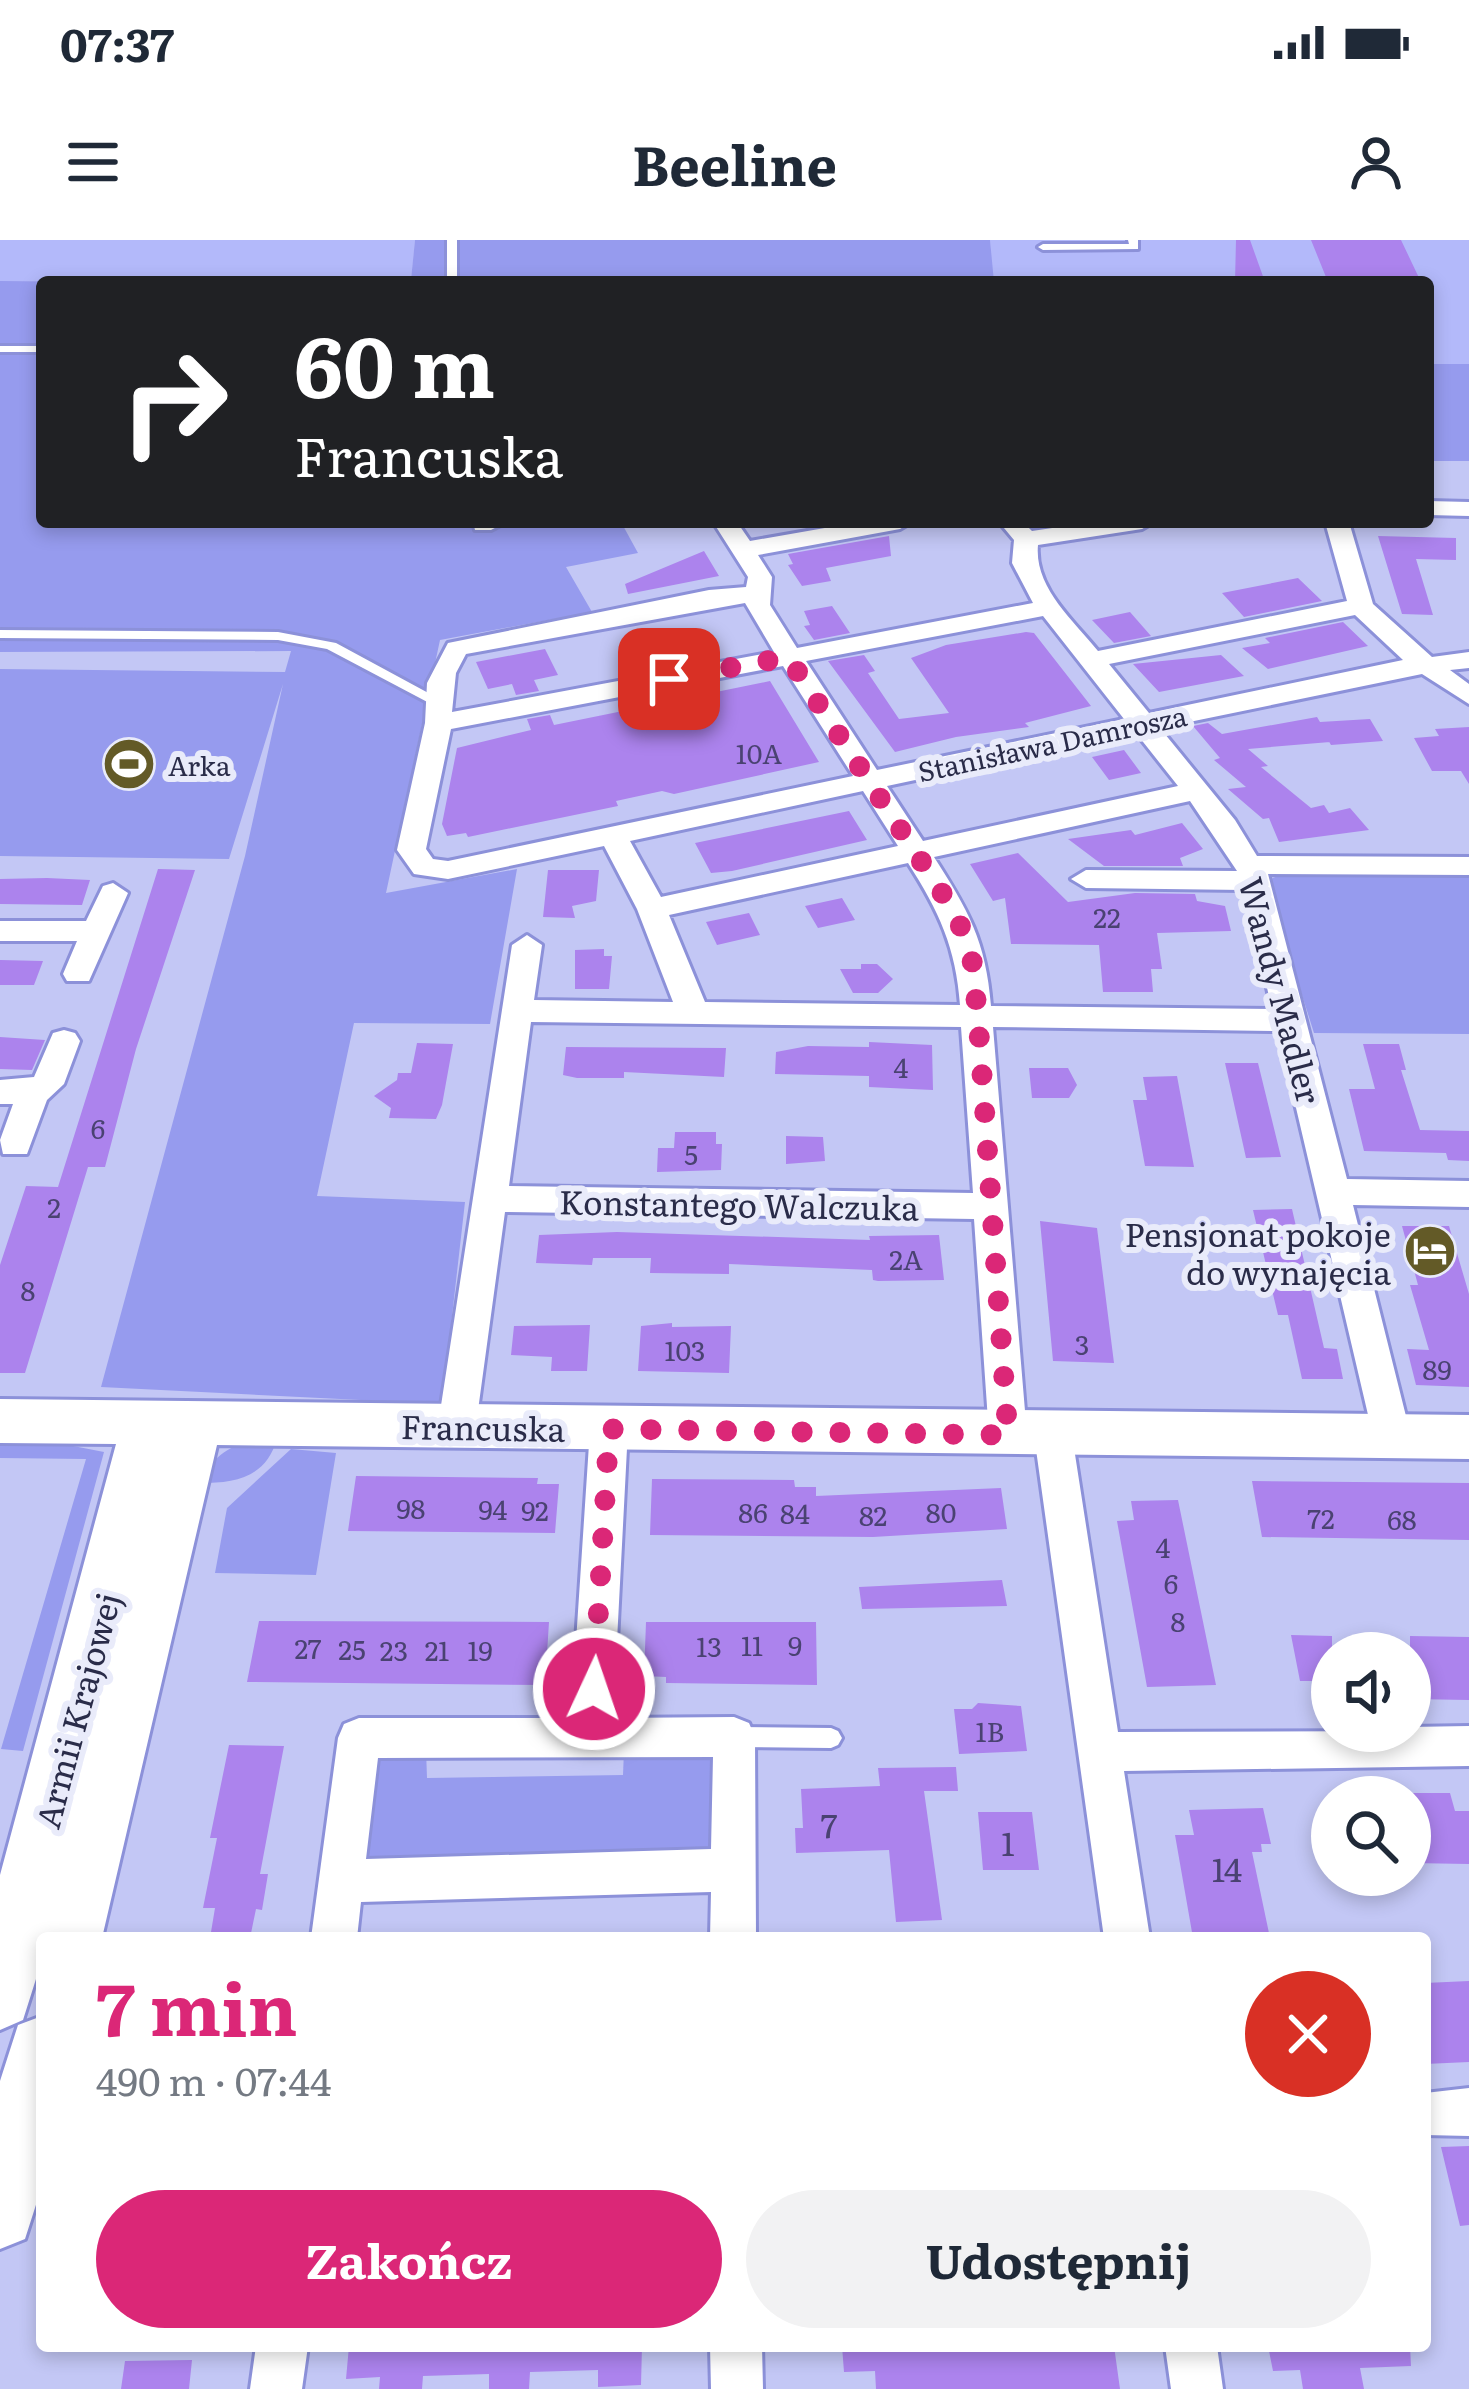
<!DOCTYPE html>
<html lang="pl">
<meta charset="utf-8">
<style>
:root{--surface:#fff;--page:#f2f2f3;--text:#1f2937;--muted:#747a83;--accent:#db2777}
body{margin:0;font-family:Literata,serif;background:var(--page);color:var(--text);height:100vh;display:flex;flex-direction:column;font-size:45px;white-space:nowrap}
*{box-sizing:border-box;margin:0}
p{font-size:39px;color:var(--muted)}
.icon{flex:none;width:66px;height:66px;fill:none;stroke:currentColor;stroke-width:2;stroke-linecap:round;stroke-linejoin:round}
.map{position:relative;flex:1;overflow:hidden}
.panel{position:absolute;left:36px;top:1692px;width:1395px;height:420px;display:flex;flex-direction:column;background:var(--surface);border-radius:12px;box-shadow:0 6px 18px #0003}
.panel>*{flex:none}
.guide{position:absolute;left:36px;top:36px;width:1398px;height:252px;border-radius:12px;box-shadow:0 6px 18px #0003;background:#202124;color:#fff;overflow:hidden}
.tools{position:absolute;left:1311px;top:1392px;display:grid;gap:24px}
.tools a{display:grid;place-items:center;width:120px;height:120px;border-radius:50%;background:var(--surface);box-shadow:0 6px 18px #0003;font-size:60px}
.pin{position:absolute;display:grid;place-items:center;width:102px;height:102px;color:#fff;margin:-51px;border-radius:24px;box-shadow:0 6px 18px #0006}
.me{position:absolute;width:132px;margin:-66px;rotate:3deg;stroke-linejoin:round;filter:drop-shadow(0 0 9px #0008)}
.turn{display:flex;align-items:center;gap:42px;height:252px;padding:0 60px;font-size:54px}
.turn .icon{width:156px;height:156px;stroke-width:2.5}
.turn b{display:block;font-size:84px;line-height:102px}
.round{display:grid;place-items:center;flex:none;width:126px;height:126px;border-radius:63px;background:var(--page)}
.overview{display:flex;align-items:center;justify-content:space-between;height:204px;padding:0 60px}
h1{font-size:72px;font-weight:700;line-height:90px;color:var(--accent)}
.cta{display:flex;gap:24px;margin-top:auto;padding:24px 60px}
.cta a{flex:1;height:138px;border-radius:72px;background:var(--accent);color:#fff;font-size:48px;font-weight:700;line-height:138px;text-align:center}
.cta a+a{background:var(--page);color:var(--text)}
.status{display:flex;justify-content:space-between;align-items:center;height:84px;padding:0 60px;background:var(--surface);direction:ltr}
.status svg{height:33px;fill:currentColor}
header{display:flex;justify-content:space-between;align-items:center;height:156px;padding:0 60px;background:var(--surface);font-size:54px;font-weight:700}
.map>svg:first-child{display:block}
</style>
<div class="status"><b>07:37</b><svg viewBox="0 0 49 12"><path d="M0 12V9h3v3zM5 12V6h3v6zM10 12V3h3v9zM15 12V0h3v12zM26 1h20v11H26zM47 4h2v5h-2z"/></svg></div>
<header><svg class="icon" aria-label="menu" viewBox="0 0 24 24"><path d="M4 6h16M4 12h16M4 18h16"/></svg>Beeline<svg class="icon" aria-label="person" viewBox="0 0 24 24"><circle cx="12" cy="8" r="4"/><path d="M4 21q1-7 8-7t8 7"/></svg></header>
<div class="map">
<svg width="1469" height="2149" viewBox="0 0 1469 2149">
<rect width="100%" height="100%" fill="#c3c7f5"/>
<path fill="#b3b9fa" d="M0 0H415L411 41 405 42H137L0 41Z
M990 0H1469V124H1428V42H496L991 13Z"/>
<path fill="#969bee" d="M415 0H990L994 42H405L411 40Z
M0 41 137 42H42V282H621L638 313 566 327 592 372 440 400 386 653 517 629 490 784 354 783 317 956 465 962 442 1164 101 1147 245 616 283 444 229 619 0 616V429L285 432 291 411 0 412Z
M1428 124H1469V221H1428Z
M1290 631 1469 636V794L1314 793 1266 641Z
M277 1198C267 1237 236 1243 200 1243 218 1206 239 1202 277 1198Z
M0 1205H68L104 1212 23 1511 1 1509 86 1219 0 1218Z
M291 1209 336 1213 316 1335 215 1333 227 1268Z
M426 1509 427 1538 623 1535 624 1510 711 1517 720 1534 713 1607 706 1612 364 1621 377 1515Z"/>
<path fill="#ac83ed" d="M1236 0H1250L1265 42H1235Z
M1311 0H1401L1421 42H1328Z
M889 296 891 316 826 328 831 341 802 346 788 325 793 324 788 314Z
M1378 296 1456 298V320L1416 319 1433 375 1402 374Z
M704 311 719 336 628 354 625 344Z
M1298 338 1322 361 1244 377 1222 353Z
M832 366 850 393 814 400 804 386 810 385 804 371Z
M1130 372 1151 396 1114 403 1092 380Z
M1343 382 1368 406 1268 429 1242 408 1270 403 1265 398Z
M1026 392 1034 393 1091 466 1025 483 1029 487 956 497 895 512 828 421 864 415 875 431 868 433 899 479 949 473 911 418 946 405Z
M545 409 558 435 534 440 539 451 516 455 512 444 488 449 476 422Z
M1221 415 1244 436 1159 452 1133 424Z
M770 441 819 522 674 554 662 551 616 561 618 566 468 597 466 593 447 596 442 584 457 508 531 490 527 479 550 475 554 485Z
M1317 477 1320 482 1370 479 1383 501 1331 505 1327 498 1330 502 1248 509 1268 526 1261 527 1311 568 1324 565 1329 573 1350 568 1369 590 1279 602 1269 578 1263 579 1228 549 1246 547 1214 520 1220 518 1193 486 1208 483 1222 494Z
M1469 487V544L1461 531H1432L1414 498 1439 496 1435 489Z
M1124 510 1141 533 1109 540 1092 517Z
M849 571 867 600 732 631 711 633 695 603Z
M1182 583 1203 609 1180 618 1183 626H1104L1068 599 1131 590 1135 595Z
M1018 613 1068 662 1135 653 1195 654 1197 661 1225 666 1231 691 1157 693 1162 729H1151L1153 752H1103L1099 705 1011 704 1005 658 993 661 970 624Z
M158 629 195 630 136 809 105 927H88L25 1133H0V1025L26 946 58 947Z
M548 630H599L596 661 572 666 575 678 543 677Z
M47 638 90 640 82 665 0 664V639Z
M842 658 855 680 818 688 805 666Z
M749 673 760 695 717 705 706 682Z
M604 709V716H612L609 749H575V710Z
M0 720 43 721 34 745H0Z
M861 724H877L893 739 878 753H853L840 729H861Z
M0 797 45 800 32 830 0 829Z
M869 802 932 805 933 850 869 847V836L775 834 776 812 808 806 869 807Z
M417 803 453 804 442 865 436 879 389 878 391 868 374 856 397 840 398 833H411Z
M1363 804H1399L1406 830H1401L1420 890 1469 891V921L1448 920 1446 913 1364 911 1349 849H1375Z
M566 807 726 808 724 837 624 832V838H577L563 835Z
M1225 823H1258L1281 917 1246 918Z
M1029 828H1068L1077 845 1069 858H1032Z
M1177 836 1194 927 1145 926 1133 860H1147L1143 837Z
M675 892H716V904H722L721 930 657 932 658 908H674Z
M786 896 823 897 825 921 786 924Z
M1292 969 1324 1108 1337 1109 1343 1139H1302L1288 1075H1278L1253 970Z
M1040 981 1097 988 1114 1123 1053 1121Z
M1402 986H1449L1469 1054V1147L1416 1145 1407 1109 1429 1110 1410 1045H1418Z
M617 992 870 1000 869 996 939 995 944 1040 878 1041 873 1040 872 1030 729 1024V1034L650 1033 651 1018H593L592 1025 536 1023 539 995Z
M672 1083V1087L731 1086 729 1133 638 1131 641 1086Z
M590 1085 587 1131H551L552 1117 511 1115 514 1086Z
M356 1236 538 1238 537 1244H559L555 1293 348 1291Z
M652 1239 794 1240 795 1247H816V1256L1001 1248 1007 1289 873 1297 650 1295Z
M1252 1241 1469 1243V1300L1262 1297Z
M1178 1260 1216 1445 1147 1447 1117 1281 1134 1280 1131 1261Z
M1002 1340 1007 1366 862 1369 859 1347Z
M259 1381 549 1382 545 1445 247 1442Z
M646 1382H816L817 1445 666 1443V1437L644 1436Z
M1291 1395 1332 1396V1441H1300Z
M1410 1396 1469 1397V1460L1410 1459Z
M978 1463 1021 1466 1027 1511 959 1514 954 1469H972Z
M229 1505 284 1506 260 1634H268L262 1670 256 1669 250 1698H210L215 1668H203L217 1598H210Z
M956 1527 958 1551H924L942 1680 896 1682 889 1610 796 1613 795 1588H803L801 1549 880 1546 878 1528Z
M1410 1553H1450L1455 1571H1469V1624L1410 1623Z
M1263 1568 1271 1604H1261L1262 1612H1252L1270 1698H1193L1175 1595H1194L1189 1570Z
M978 1572H1032L1039 1630H983Z
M1469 1741V1822L1425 1824V1743Z
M1469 1906V1985L1460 1986 1441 1907Z
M349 2106H642L641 2145 598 2147V2130L530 2132 529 2149H489V2134L423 2136 422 2149H379L380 2137 346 2139Z
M842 2106H1114L1120 2149H876L875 2131 844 2132Z
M1268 2106H1410L1411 2126 1360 2128 1364 2149H1303L1300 2130 1273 2131Z
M192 2120 189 2149H121L125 2121Z"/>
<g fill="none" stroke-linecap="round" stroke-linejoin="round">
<g stroke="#8c91d9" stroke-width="6">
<path id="lane" d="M447 0H457V42H447Z
M1128 0H1138V9L1043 10 1038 7 1043 4H1129Z
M0 106H42V112H0Z
M0 390 278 392 336 403 445 462 438 466 433 465 327 409 278 400 0 398Z
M734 1487 831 1488 838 1491 842 1498 838 1505 831 1508 734 1507 727 1504 723 1497 727 1490Z"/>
</g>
<g stroke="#8c91d9" stroke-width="6">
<path id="street" d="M1428 261 1469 262V276L1428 275Z
M473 282H506L491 290H475Z
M713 282H737L750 301 859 282H912L900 289 758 315 772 337 770 365 797 408 1033 363 1012 323 1014 300 999 282H1023L1032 291 1093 282H1154L1142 289 1038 305C1034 347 1072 379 1098 411L1347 361 1325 282H1349L1373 364 1432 417 1469 412V428L1450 430 1469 444V464L1422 434 1160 488 1235 580 1257 616 1469 617V635L1268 634 1347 939 1469 941V967L1353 965 1411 1196 1405 1207 1392 1212 1379 1207 1373 1196 1278 791 993 787 1027 1195 1021 1206 1008 1211 995 1206 989 1195 974 979 505 972 476 1185 470 1196 457 1201 444 1196 438 1185 512 705 527 695 542 705 534 760 673 762 637 669 604 606 448 639 414 634 397 610 425 483 427 443 448 403 709 350 746 347 748 337ZM745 363 774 412 452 472 456 433 466 414ZM1355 375 1403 420 1149 473 1109 424ZM1043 376 1124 479 877 530 806 421ZM783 426 853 536 448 621 433 619 426 609 451 489ZM1136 493 1178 546 923 601 887 546ZM863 551 898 606 661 657 630 601ZM1190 561 1237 631 1086 630 1071 639 1086 648 1244 650 1272 769 991 766C986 701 968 670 934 617ZM908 623C939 671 956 708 960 765L705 762 669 675ZM531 782 961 787 973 953 509 946Z
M113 643 128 653 89 741H67L63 734 77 701H0V681H86L103 646Z
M64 790 75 793 80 801 64 844 47 860 27 914H3L0 900 13 864H0V840L34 837 53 793Z
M609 1173 622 1178 628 1189 613 1478 734 1477 749 1483 755 1497 756 1698H710L711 1652 361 1662 357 1698H311L338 1498 344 1484 359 1478H571L590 1189 596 1178ZM713 1517 711 1609 366 1619 378 1518Z
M1053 1179 1066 1184 1072 1195 1118 1492 1410 1491V1487L1469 1486V1526L1124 1531 1150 1698H1104L1034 1195 1040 1184Z
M1469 1848V1896L1425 1895V1853Z
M256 2106H308L302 2149H250Z
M710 2106H762L763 2149H711Z
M1165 2106H1217L1223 2149H1171Z"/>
</g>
<g stroke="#8c91d9" stroke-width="6">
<path id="secondary" d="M0 1159 1469 1175V1219L217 1205 102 1698H42V1720L23 1780 0 1790V1635L116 1204 0 1203Z
M42 1776V1946L25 1999 0 2009V1841L18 1785Z"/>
</g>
<use href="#lane" fill="#fff" fill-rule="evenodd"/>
<use href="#street" fill="#fff" fill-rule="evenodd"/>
<use href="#secondary" fill="#fff" fill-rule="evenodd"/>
</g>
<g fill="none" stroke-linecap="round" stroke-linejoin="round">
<path stroke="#db2777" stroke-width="21" stroke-dasharray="0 37.8" d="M594 1449 609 1189 1008 1195 978 779 972 720 957 676 788 417 669 439"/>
</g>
<defs>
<g id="stadium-disc" transform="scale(2.7)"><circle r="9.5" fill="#635a27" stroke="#e9ebfa"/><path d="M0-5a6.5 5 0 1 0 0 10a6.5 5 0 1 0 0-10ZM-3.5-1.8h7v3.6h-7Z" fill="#fff"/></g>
<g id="hotel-disc" transform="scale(2.7)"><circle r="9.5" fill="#635a27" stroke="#e9ebfa"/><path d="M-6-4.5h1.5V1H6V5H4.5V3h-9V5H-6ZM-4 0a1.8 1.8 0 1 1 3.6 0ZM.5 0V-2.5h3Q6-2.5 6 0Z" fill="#fff"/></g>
</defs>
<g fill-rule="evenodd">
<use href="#stadium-disc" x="129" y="524"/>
<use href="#hotel-disc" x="1430" y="1011"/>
</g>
<g text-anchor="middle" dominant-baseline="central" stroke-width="12" stroke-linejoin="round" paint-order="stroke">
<g font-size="27" fill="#2a2c49" stroke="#e9ebfa">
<text transform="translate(1052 502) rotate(-12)">Stanisława Damrosza</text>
</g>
<g font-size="27" fill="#4a4272">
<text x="759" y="512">10A</text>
<text x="1107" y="676">22</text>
<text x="901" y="826">4</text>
<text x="98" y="887">6</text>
<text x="691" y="913">5</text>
<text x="54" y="966">2</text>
<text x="906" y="1018">2A</text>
<text x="28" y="1049">8</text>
<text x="1082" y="1103">3</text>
<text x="685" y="1109">103</text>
<text x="1437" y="1128">89</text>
<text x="411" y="1267">98</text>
<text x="493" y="1268">94</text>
<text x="535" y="1269">92</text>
<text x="753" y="1271">86</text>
<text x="941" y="1271">80</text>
<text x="795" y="1272">84</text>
<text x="873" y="1274">82</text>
<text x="1321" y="1277">72</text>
<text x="1402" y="1278">68</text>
<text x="1163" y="1306">4</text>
<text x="1171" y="1342">6</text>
<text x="1178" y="1380">8</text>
<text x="752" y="1404">11</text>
<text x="795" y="1404">9</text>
<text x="709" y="1405">13</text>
<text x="308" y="1407">27</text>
<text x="352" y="1408">25</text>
<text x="394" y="1409">23</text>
<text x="437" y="1409">21</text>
<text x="480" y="1409">19</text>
<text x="990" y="1490">1B</text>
</g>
<g font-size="27" fill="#2a2c49" stroke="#e9ebfa" text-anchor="start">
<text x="168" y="524">Arka</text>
</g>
<g font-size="33" fill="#2a2c49" stroke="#e9ebfa">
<text transform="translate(1282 750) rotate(75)">Wandy Madler</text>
<text transform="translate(739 963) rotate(1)">Konstantego Walczuka</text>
<text transform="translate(483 1186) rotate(1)">Francuska</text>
<text transform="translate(76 1470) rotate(-75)">Armii Krajowej</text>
</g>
<g font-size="33" fill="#2a2c49" stroke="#e9ebfa" text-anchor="end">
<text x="1391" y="992">Pensjonat pokoje<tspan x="1391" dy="38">do wynajęcia</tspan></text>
</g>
<g font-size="33" fill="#4a4272">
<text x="829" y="1583">7</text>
<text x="1008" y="1601">1</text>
<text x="1227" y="1627">14</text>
</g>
</g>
</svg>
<div class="tools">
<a><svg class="icon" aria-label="sound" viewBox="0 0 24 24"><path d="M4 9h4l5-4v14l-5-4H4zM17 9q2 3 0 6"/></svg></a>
<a><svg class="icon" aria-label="search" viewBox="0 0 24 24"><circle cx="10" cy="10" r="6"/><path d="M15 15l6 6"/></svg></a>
</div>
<div class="pin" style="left:669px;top:439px;background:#d93025"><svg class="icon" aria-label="arrive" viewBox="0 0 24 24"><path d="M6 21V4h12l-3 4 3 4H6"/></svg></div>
<svg class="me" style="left:594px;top:1449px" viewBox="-20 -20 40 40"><circle r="17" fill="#db2777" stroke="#fff" stroke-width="3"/><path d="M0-11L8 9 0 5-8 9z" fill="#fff"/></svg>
<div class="guide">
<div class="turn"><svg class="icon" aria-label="right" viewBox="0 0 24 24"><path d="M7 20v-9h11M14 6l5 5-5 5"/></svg><div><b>60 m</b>Francuska</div></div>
</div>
<section class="panel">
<div class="overview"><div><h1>7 min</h1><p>490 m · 07:44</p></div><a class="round" style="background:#d93025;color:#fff"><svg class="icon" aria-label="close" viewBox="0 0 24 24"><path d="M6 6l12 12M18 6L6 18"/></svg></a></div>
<div class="cta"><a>Zakończ</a><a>Udostępnij</a></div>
</section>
</div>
